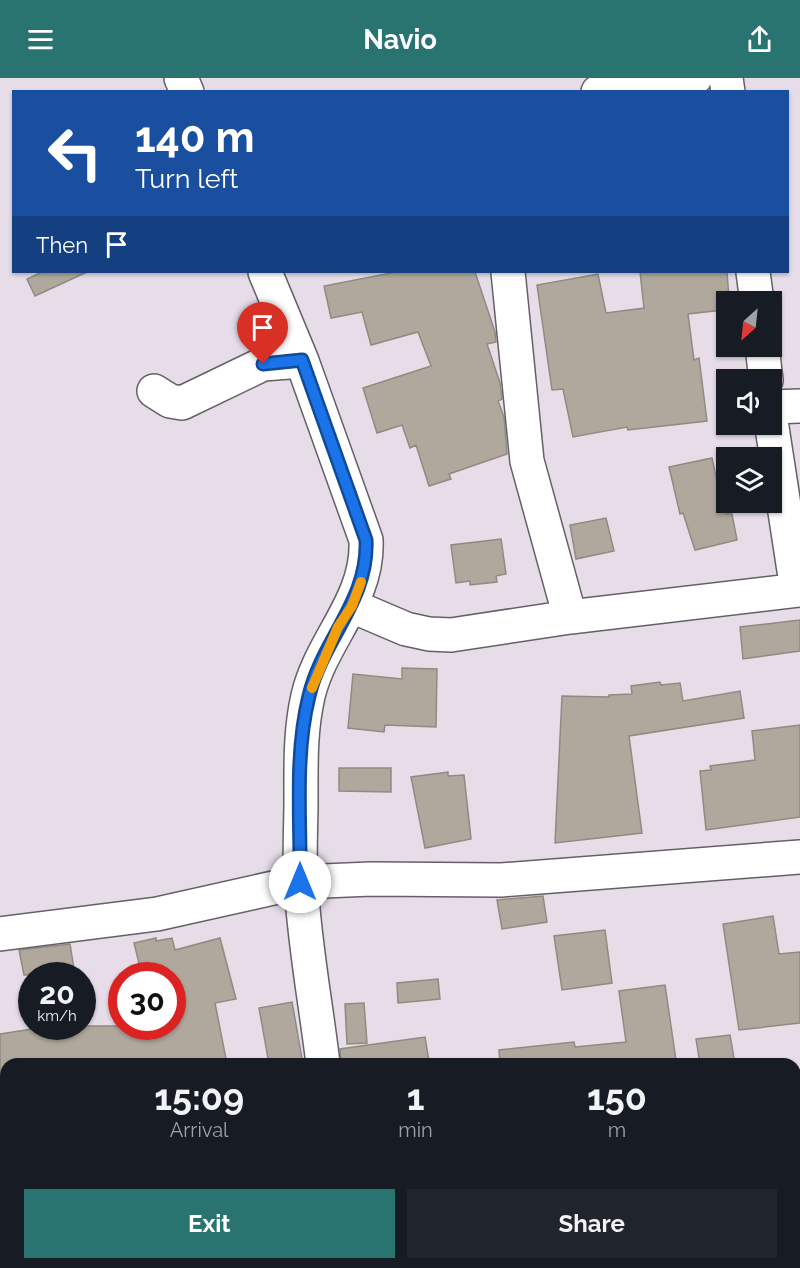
<!DOCTYPE html>
<style>
:root{--surface:#171b24;--page:#20242c;--text:#f1f3f6;--muted:#9ea1a6;--accent:#297371}
body{margin:0;font-family:Raleway,sans-serif;background:var(--page);color:var(--text);height:100vh;display:flex;flex-direction:column;font-size:22px;white-space:nowrap}
*{box-sizing:border-box;margin:0}
p{font-size:20px;color:var(--muted)}
.icon{flex:none;width:33px;height:33px;fill:none;stroke:currentColor;stroke-width:2;stroke-linecap:round;stroke-linejoin:round}
.map{position:relative;flex:1;overflow:hidden}
.drawer{position:absolute;left:0px;top:980px;width:801px;height:212px;display:flex;flex-direction:column;background:var(--surface);border-radius:18px 18px 0 0;box-shadow:0 2px 4px #0004}
.drawer>*{flex:none}
.hud{position:absolute;left:12px;top:12px;width:777px;height:183px;border-radius:0px;box-shadow:0 2px 4px #0004;background:#1a4fa0;color:#fff;overflow:hidden}
.needle{width:39px;rotate:207deg}
.tools{position:absolute;left:716px;top:213px;display:grid;gap:12px}
.tools a{display:grid;place-items:center;width:66px;height:66px;border-radius:0px;background:var(--surface);box-shadow:0 2px 4px #0004;font-size:30px}
.speed{position:absolute;left:18px;top:884px;display:flex;gap:12px;font-size:30px;font-weight:700;text-align:center}
.speed>*{display:grid;place-content:center;width:78px;height:78px;border-radius:50%;background:var(--surface);box-shadow:0 2px 4px #0004;line-height:1}
.speed small{font-size:15px;font-weight:400}
.speed .limit{border:9px solid #d22;background:#fff;color:#111}
.pin{position:absolute;display:grid;place-items:center;width:51px;height:51px;color:#fff;margin:-62px -26px;border-radius:50% 50% 50% 0;rotate:-45deg;box-shadow:0 0 6px #0007}
.pin .icon{rotate:45deg}
.me{position:absolute;width:66px;margin:-33px;rotate:0deg;stroke-linejoin:round;filter:drop-shadow(0 0 4px #0008)}
.turn{display:flex;align-items:center;gap:21px;height:126px;padding:0 24px;font-size:27px}
.turn .icon{width:78px;height:78px;stroke-width:2.5}
.turn b{display:block;font-size:42px;line-height:51px}
.then{display:flex;align-items:center;height:57px;padding:0 24px;background:#0003;gap:12px;font-size:22px}
.eta{display:flex;justify-content:space-evenly;align-items:center;height:102px;text-align:center}
.eta b{font-size:36px;font-weight:700;line-height:42px}
.cta{display:flex;gap:12px;margin-top:auto;padding:12px 24px}
.cta a{flex:1;height:69px;border-radius:0px;background:var(--accent);color:#fff;font-size:24px;font-weight:700;line-height:69px;text-align:center}
.cta a+a{background:var(--page);color:var(--text)}
header{display:flex;justify-content:space-between;align-items:center;height:78px;padding:0 24px;background:var(--accent);color:#fff;font-size:27px;font-weight:700}
.map>svg:first-child{display:block}
</style>
<header><svg class="icon" aria-label="menu" viewBox="0 0 24 24"><path d="M4 6h16M4 12h16M4 18h16"/></svg>Navio<svg class="icon" aria-label="share" viewBox="0 0 24 24"><path d="M12 15V3M7 8l5-5 5 5M5 13v7h14v-7"/></svg></header>
<div class="map">
<svg width="800" height="1190" viewBox="0 0 800 1190">
<rect width="100%" height="100%" fill="#e6dde8"/>
<path fill="#b0a89d" stroke="#918a80" stroke-width="1.5" d="M42 194H87L35 218 27 201Z
M396 194H475L495 254 496 264 487 266 500 305 502 321 498 323 504 339 507 376 449 396 451 401 429 408 416 367 410 370 402 347 377 355 363 310 431 288 418 254 371 267 362 234 331 240 324 208Z
M640 194H727L729 220H722L723 232 688 236 694 282 699 280 707 343 628 352 627 349 573 359 563 311 552 312 537 207 598 196 606 235 644 230Z
M712 380 717 403 726 401V436H732L737 462 695 472 683 435 680 436 669 389Z
M606 440 614 473 576 481 570 447Z
M501 461 506 496 496 498 497 504 470 507V503L456 505 451 467Z
M800 542V573L743 581 740 549Z
M402 590 437 591 436 649 385 647 384 654 348 650 353 596 402 601Z
M660 604 661 607 680 605 683 623 740 613 744 640 629 658 642 755 555 765 562 618 609 619V617L632 616 631 608Z
M800 647V739L706 752 700 693 711 692 710 688 755 682 752 653Z
M339 690H391V714L339 713Z
M448 694V698L464 697 471 761 425 770 411 699Z
M543 818 547 844 502 851 497 822Z
M773 838 779 876 800 874V945L739 952 723 846Z
M605 852 612 905 562 912 554 858Z
M156 860V863L172 860 175 872 220 860 236 921 215 925 227 986H6V999H0V956L32 951V948H172V897H142L134 865Z
M70 866 75 897H24L19 872Z
M438 901 440 921 398 925 397 905Z
M665 907 676 982 646 986H500L499 972 574 964 575 969 626 964 619 913Z
M292 924 303 986H269L259 930Z
M364 925 367 965 347 966 345 926Z
M730 957 735 986H700L696 961Z
M425 959 429 983 341 986 340 971Z"/>
<g fill="none" stroke-linecap="round" stroke-linejoin="round">
<g stroke="#665f68" stroke-width="36">
<path id="minor" d="M181 0 187 14
M726 0 728 14
M598 14 695 0
M265 194 302 283 366 462C369 522 321 562 308 618 300 653 301 687 301 722 301 749 299 777 301 804 304 865 316 926 323 986
M508 194 527 383 570 539
M753 194 757 224
M762 268 766 302
M154 313 170 323 182 325 263 286 302 283
M771 329 800 328
M771 343 797 512
M352 528 406 551 429 556 451 557 570 539 800 512
M0 856 157 836 300 804 371 801 501 802 800 779
M795 1053H800
M0 1149 6 1148
M383 1185 385 1190
M709 1185 710 1190"/>
</g>
<use href="#minor" stroke="#fff" stroke-width="33"/>
</g>
<g fill="none" stroke-linecap="round" stroke-linejoin="round">
<g stroke="#114b97" stroke-width="15">
<path id="route" d="M263 286 302 282 366 462C369 522 322 562 309 618 294 678 301 743 300 804"/>
</g>
<use href="#route" stroke="#1a73e8" stroke-width="10"/>
<path stroke="#f59e0b" stroke-width="10" d="M312 610 338 549 352 528 361 504"/>
</g>
</svg>
<div class="tools">
<a><svg class="needle" viewBox="-14 -14 28 28"><path d="M0-13l5 13h-10z" fill="#e53935"/><path d="M0 13l5-13h-10z" fill="#9ea1a6"/></svg></a>
<a><svg class="icon" aria-label="sound" viewBox="0 0 24 24"><path d="M4 9h4l5-4v14l-5-4H4zM17 9q2 3 0 6"/></svg></a>
<a><svg class="icon" aria-label="layers" viewBox="0 0 24 24"><path d="M12 4l9 5-9 5-9-5zM3 14l9 5 9-5"/></svg></a>
</div>
<div class="speed"><div>20<small>km/h</small></div><div class="limit">30</div></div>
<div class="pin" style="left:263px;top:286px;background:#d93025"><svg class="icon" aria-label="arrive" viewBox="0 0 24 24"><path d="M6 21V4h12l-3 4 3 4H6"/></svg></div>
<svg class="me" style="left:300px;top:804px" viewBox="-20 -20 40 40"><circle r="19" fill="#fff"/><path d="M0-13L10 11 0 6-10 11z" fill="#1a73e8"/></svg>
<div class="hud">
<div class="turn"><svg class="icon" aria-label="left" viewBox="0 0 24 24"><path d="M17 20v-9H6M10 6l-5 5 5 5"/></svg><div><b>140 m</b>Turn left</div></div>
<div class="then">Then<svg class="icon" aria-label="arrive" viewBox="0 0 24 24"><path d="M6 21V4h12l-3 4 3 4H6"/></svg></div>
</div>
<section class="drawer">
<div class="eta">
<div><b>15:09</b><p>Arrival</p></div>
<div><b>1</b><p>min</p></div>
<div><b>150</b><p>m</p></div>
</div>
<div class="cta"><a>Exit</a><a>Share</a></div>
</section>
</div>
